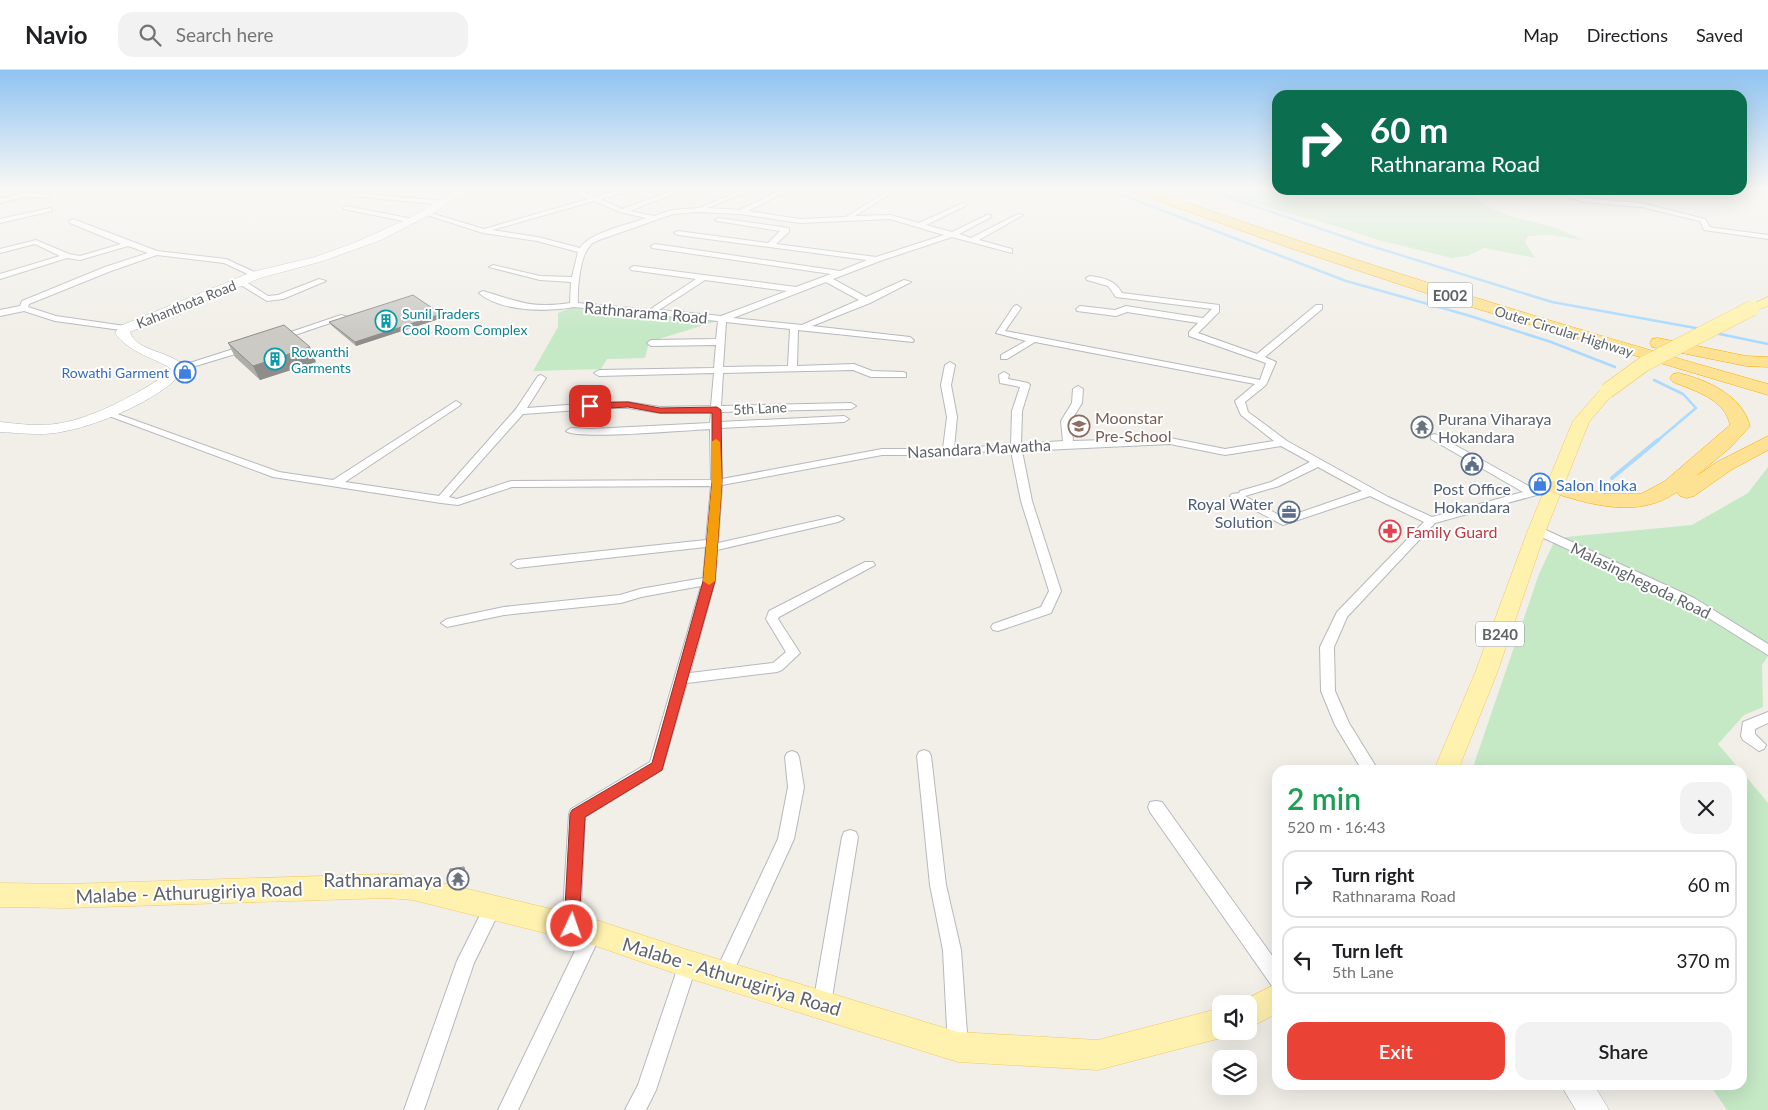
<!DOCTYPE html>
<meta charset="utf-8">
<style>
:root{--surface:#fff;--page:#f2f2f2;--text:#202124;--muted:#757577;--line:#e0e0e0;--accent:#ea4335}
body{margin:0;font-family:Lato,sans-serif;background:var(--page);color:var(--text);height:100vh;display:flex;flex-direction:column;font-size:19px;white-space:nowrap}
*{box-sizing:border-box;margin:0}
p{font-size:16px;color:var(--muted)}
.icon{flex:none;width:28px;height:28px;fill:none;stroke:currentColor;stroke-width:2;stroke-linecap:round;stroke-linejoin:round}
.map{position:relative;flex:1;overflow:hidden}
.panel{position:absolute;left:1272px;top:695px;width:475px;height:325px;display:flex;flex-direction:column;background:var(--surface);border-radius:15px;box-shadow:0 5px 20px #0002}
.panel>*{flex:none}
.top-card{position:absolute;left:1272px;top:20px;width:475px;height:105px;border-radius:15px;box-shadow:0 5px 20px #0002;background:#0b6e4f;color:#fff;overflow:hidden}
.controls{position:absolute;left:1212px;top:925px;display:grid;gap:10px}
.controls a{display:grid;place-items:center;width:45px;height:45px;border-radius:10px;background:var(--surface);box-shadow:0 5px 20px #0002;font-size:25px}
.pin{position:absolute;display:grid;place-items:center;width:42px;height:42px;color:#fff;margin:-21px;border-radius:10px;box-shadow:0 2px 8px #0006}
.me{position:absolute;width:55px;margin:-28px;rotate:3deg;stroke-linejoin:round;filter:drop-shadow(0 0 4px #0008)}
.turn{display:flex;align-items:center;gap:18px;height:105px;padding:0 15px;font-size:22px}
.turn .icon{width:65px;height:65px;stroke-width:2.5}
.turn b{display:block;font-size:35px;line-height:42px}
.round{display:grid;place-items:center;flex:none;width:52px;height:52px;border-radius:15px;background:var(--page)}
.head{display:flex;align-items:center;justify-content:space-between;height:85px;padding:0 15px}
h1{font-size:30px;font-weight:600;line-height:38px;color:#1e9e55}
.action{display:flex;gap:10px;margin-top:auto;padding:10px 15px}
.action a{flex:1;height:58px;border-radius:15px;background:var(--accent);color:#fff;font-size:20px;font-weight:600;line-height:58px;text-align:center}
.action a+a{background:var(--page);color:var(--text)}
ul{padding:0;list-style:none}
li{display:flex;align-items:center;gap:15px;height:68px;margin:0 10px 8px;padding:0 5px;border:2px solid var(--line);border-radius:15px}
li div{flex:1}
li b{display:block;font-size:19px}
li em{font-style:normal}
header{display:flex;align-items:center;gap:30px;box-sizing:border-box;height:70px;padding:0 25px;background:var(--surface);border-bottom:1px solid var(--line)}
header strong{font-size:24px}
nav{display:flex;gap:28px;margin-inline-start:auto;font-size:18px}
.search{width:350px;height:45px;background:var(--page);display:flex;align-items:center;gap:12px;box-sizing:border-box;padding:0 18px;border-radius:15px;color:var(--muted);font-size:19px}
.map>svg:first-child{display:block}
</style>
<header>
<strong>Navio</strong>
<div class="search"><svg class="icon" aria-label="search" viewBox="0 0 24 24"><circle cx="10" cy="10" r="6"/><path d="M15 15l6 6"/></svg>Search here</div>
<nav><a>Map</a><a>Directions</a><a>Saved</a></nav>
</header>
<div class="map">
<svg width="1768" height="1040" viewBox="0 0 1768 1040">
<rect width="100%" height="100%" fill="#f1efe8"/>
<path fill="#c5e8c5" d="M1157 118 1473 120C1475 141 1532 151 1550 156 1561 160 1571 164 1582 170L1552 165 1528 166 1525 172 1535 188 1484 178 1467 186 1452 188 1378 170 1339 157 1205 120 1175 124Z
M572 237 717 251 649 272 645 288 607 289 601 299 533 301 558 257V243Z
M1768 397V586L1762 595 1763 637 1744 645 1718 674 1740 700H1472L1539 504 1556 468 1692 455 1748 423Z
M1743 703 1768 733V1040H1727L1710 1015H1742Z"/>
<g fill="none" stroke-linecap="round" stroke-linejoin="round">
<path stroke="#aadaff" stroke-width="2.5" d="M1104 118 1346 211 1467 245 1551 272 1615 297
M1201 118 1368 175 1552 232 1701 259
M1715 263 1768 274
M1654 310 1683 324 1696 338 1657 371"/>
<path stroke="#aadaff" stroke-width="4" d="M1612 408 1658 370"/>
<g stroke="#b5b8bc" stroke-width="2">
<path id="street" d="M570 118 595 127 628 118H637L636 119 601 129 622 139 680 118H688L630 141 654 146 672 140 699 138 748 118H756L707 138 739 140 786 118H793L748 141 800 149 846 147 892 118H896V120L855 146 890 145 919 153 963 133 966 135 965 136 926 155 952 162 987 145H991V147L959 164 971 168 1018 144 1023 145 979 170 1012 179V183L952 167 880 191 833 209 866 227 904 210 911 212 870 233 812 256 910 267 914 270 913 272 798 260 797 296 854 294 872 301 903 302 906 303V307H871L853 300 723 303 721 336 851 333 856 336 851 339 721 342 720 352 844 346 849 349 844 352 720 358 722 409 882 379H943L947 347 941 315 945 295 950 292 955 295 951 315 957 347 954 378 1011 375 1012 341 1020 317 1000 313 999 305 1004 302 1009 305 1008 309 1028 313 1030 315 1022 341 1021 374 1063 371 1061 351 1072 333 1073 319 1078 316 1083 319 1082 333 1071 351 1073 371 1170 368 1225 379 1274 371 1241 345 1235 331 1255 314 1035 272 1007 289H1001V285L1026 271 996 263 1014 236 1017 235 1021 238 1005 261 1260 310 1266 293 1189 266V262L1198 253 1127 242 1116 246 1077 241 1076 239 1080 236 1115 240 1126 236 1203 248 1212 239 1116 227 1108 216 1087 210 1086 208 1090 206C1104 208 1115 210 1122 223L1219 235V242L1198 263 1257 284 1316 235H1322V239L1265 287 1276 292 1266 315 1245 332 1248 342 1287 371 1388 427 1432 447 1523 422 1431 369V365L1435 364 1534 419 1554 414 1559 417 1558 419 1435 453 1347 547 1334 577 1335 621 1349 653 1378 700H1362L1335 655 1321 621 1320 577 1337 542 1424 452 1370 426 1283 455 1232 428 1230 426 1232 424 1239 423 1240 421 1271 412 1310 392 1281 376 1225 385 1170 374 1022 381 1032 431 1061 521 1051 543 998 561 993 560 991 557 993 554 1041 537 1049 521 1021 431 1011 381 964 382 948 385H882L722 415 718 473 838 446 844 449 838 452 717 480 715 511 690 603 773 593 786 582 766 549 769 541 865 492H873L875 495 779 547 778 549 800 583 782 600 777 602 687 613 662 700 585 747 580 857 577 863 571 865 565 863 562 857 569 744 571 739 650 692 701 516 641 527 621 533 504 545 447 557 441 553 447 549 504 537 620 525 640 519 703 508 706 477 517 498 511 494 517 490 706 470 711 416 512 417 458 435 441 433 273 407 101 343 106 340 109 341 279 402 333 410 456 331 461 334 459 336 345 412 439 426 516 339 538 306 541 305 546 308 527 338 607 332H628L660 337 711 336 714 303 599 306 594 303 599 300 714 298 716 275 651 276 647 273 651 270 716 269 718 251 574 237C547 242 501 242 479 223L483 221C517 231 532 239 570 233L571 212 540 210 489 197 493 195 540 206 572 207 578 182 537 171 483 163 424 144 427 142 484 159 588 129 570 120ZM594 131 620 142 646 148C628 155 590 162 580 178L538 167 492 160ZM697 142 740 144 800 153 890 149 944 165 876 187 776 174 789 162V158L719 148 715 150 717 151 780 161 768 173 678 161 674 163 678 165 867 190 840 201 655 174 651 176 652 178 831 204 796 217 634 196 630 198 631 200 696 209 649 240 578 233C577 220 580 187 589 177 591 173 595 172 599 170L673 144ZM705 210 787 221 721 246 659 240ZM826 212 859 230 802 255 733 248ZM726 252 790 259 788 296 723 297ZM607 338H628L660 343 711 342 710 353 591 359 571 358 566 361C576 370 689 360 710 359L711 410 511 411 457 429 449 427 523 344ZM1318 397 1362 421 1284 448 1245 426 1279 416Z
M1752 118 1768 120V124L1753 119Z
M1543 120H1554L1584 128 1641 133 1705 149 1710 157 1715 158 1768 165V169L1704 160 1700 151 1641 137 1584 132Z
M24 123 47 124 50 126 47 128 24 127 0 133V129Z
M355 123 444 131 447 133 444 135 353 126 352 125Z
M346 136 413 149 417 151 413 153 344 139 343 138Z
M50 138 52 139V141L0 153V149Z
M73 149 157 181 226 189 261 205 254 207 224 193 157 185 111 201 29 234 28 237 56 246 125 256 129 259 128 261 55 251 24 241 0 246V240L20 236 22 231 105 197 148 183 128 176 80 190 67 188 0 209V204L60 186 35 174 0 183V179L36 170 69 184 80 186 121 174 70 153 69 151Z
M319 209 326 211 283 229 267 231 236 212 243 210 268 226 278 225Z
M341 245 348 247 280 270 273 268Z
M249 274 253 277 252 279 179 301 174 298Z
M1537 456 1694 528 1768 574V585L1686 534 1533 463 1531 460 1533 457Z
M1768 642V653L1755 659V664L1766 675 1764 679 1759 681 1743 670 1741 666 1743 652Z
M924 680 929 682 931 686 946 815 961 880 968 977 965 984 958 987 951 984 948 977 943 880 930 815 917 686 919 682Z
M792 681 797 683 799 687 804 717 794 769 730 909 724 912 718 909 715 903 778 769 788 717 785 687 787 683Z
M1156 731 1162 732 1278 894V919L1272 916 1150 742 1148 737 1150 732Z
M850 760 856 762 858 767 831 934 829 940 822 943 815 940 813 934 842 767 844 762Z
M492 830 498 833 501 838 474 893 424 1040H404L457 891 486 833Z
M593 854 599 856 602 862 518 1040H498L587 856Z
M688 886 694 888 697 894 656 1020 646 1040H625L638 1015 679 894 682 888Z"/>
</g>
<g stroke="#b6babf" stroke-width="1">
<path id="secondary" d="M460 118H471L435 142 381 170 323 191 260 208 130 262C136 282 173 281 186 298 165 328 97 356 61 362 42 366 20 363 0 362V352C20 354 41 357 61 353 93 348 142 322 168 303L171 299 167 296C148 286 128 281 115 263L120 256 252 202 315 187 354 173 410 148Z
M1561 1015H1594L1609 1040H1576Z"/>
</g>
<g stroke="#f2c960" stroke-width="1">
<path id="primary" d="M1768 227V236L1752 242 1745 238Z
M1607 316 1615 321 1589 352 1546 460 1497 603 1458 700H1434L1475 603 1528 460 1573 351 1602 318Z
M386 804 413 806 593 849 688 880 958 962 1098 970 1221 938V961H1233L1221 968 1098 1000 958 992 688 908 593 875 413 830 386 828 67 838 0 837V813L67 814Z
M1278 913V943L1249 958V934L1238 933Z"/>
</g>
<g stroke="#f9ab00" stroke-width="1">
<path id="highway" d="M1129 118H1145C1351 191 1558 255 1768 314V325L1444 229 1287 177 1131 121Z
M1658 268 1746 286 1768 287V297L1746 296 1652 277 1650 273 1652 269Z
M1679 303C1707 310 1742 325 1750 356L1731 377 1695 407 1717 392 1768 366V380L1731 400 1694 426 1687 428 1680 426 1677 422C1637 450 1589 434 1547 421L1544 417 1547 413 1554 411 1606 424H1641L1665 411 1730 355C1725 329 1695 321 1673 312L1670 308 1673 304Z"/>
</g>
<use href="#street" fill="#fff" fill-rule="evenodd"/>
<use href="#secondary" fill="#fff" fill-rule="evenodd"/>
<use href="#primary" fill="#fff2af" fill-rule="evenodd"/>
<use href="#highway" fill="#fde293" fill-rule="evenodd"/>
<g stroke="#f2c960" stroke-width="16" stroke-linecap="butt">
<path id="primary-bridge" d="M1607 321 1644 294 1752 238"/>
</g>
<use href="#primary-bridge" stroke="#fff2af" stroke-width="15"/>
</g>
<path fill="#afaea9" d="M441 244 442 248 356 276 331 255 329 252Z
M228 273 316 292 260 310 235 287Z
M464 797 466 802 464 814 450 813 448 809Z"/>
<path fill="#8f8d8a" d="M441 244 442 248 356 276 355 272Z
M310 277 316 292 260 310 253 296Z
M464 797 466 802 464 814 462 810Z"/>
<path fill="#cccac5" stroke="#8f8d8a" d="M413 225 441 244 355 272 329 252 410 226Z
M284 255 310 277 253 296 228 273Z
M464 797 462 810 448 809 450 799Z"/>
<linearGradient id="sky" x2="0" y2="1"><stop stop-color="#8fc3f1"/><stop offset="0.45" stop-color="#f9f8f5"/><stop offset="1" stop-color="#f9f8f5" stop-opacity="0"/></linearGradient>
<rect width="1768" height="263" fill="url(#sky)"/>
<path fill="#ea4335" stroke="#982c22" d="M628 332 660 338 717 337 721 340 722 412 715 511 662 700 585 747 579 856 577 862 572 864 566 862 564 856 570 744 572 740 652 693 703 511 712 412V343H660L628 337 590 339 585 336 590 333Z"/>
<path fill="#f59e0b" d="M716 369 720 372 722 412 715 511 709 515 703 511 712 412 711 372Z"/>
<defs>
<g id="building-ring" transform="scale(1.125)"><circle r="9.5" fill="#fff" stroke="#0f9aa8" stroke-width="1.5"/><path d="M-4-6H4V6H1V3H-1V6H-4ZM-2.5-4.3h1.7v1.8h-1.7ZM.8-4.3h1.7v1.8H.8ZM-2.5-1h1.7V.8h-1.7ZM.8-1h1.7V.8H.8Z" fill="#0f9aa8"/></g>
<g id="shop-ring" transform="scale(1.125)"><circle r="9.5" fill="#fff" stroke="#3f7fe0" stroke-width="1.5"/><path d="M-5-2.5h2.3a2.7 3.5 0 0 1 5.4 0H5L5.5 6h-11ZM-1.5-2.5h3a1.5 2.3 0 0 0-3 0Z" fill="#3f7fe0"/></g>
<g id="school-ring" transform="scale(1.125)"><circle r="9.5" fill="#fff" stroke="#8d6e63" stroke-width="1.5"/><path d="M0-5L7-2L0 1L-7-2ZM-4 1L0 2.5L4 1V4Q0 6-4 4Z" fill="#8d6e63"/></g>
<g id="temple-ring" transform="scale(1.125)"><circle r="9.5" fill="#fff" stroke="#6b7280" stroke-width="1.5"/><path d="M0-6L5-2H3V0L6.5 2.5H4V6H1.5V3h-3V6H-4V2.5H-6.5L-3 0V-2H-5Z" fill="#6b7280"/></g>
<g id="civic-ring" transform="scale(1.125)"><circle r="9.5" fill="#fff" stroke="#5c6f8a" stroke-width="1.5"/><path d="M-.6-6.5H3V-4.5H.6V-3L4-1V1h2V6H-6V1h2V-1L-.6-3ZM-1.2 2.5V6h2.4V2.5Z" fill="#5c6f8a"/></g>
<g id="office-ring" transform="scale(1.125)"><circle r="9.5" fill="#fff" stroke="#5c6f8a" stroke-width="1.5"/><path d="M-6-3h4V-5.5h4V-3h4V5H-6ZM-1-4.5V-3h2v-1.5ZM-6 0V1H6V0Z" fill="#5c6f8a"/></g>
<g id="pharmacy-ring" transform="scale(1.125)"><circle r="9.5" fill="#fff" stroke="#e0444e" stroke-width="1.5"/><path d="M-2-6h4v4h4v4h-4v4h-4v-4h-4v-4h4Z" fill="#e0444e"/></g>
</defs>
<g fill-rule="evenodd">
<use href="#building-ring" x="386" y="251"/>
<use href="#building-ring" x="275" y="289"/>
<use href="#shop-ring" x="185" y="302"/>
<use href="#school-ring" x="1079" y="356"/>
<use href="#temple-ring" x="1422" y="357"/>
<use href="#civic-ring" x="1472" y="394"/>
<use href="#shop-ring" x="1540" y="414"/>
<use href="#office-ring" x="1289" y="442"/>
<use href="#pharmacy-ring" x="1390" y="461"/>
<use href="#temple-ring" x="458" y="809"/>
</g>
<g text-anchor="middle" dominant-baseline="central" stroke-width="4" stroke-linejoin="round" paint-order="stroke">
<g font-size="14" fill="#5f6368" stroke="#fff">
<text transform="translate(186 234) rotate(-22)">Kahanthota Road</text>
<text transform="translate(1564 261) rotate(17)">Outer Circular Highway</text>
<text transform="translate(760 338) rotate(-3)">5th Lane</text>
</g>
<g font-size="14" fill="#0d838f" stroke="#fff" text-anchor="start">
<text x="402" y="243">Sunil Traders<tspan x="402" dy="16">Cool Room Complex</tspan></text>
<text x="291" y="281">Rowanthi<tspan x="291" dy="16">Garments</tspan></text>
</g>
<g font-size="14" fill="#366cbe" stroke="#fff" text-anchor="end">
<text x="169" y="302">Rowathi Garment</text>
</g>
<g fill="#fff" stroke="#8f9295" stroke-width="1">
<rect x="1427.5" y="212.5" width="45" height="25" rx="4"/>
<rect x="1476" y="551.5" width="48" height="25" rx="4"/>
</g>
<g font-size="15" font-weight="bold" fill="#5f6368">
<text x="1450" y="225">E002</text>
<text x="1500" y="564">B240</text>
</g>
<g font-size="16" fill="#5f6368" stroke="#fff">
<text transform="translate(646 242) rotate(5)">Rathnarama Road</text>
<text transform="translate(979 378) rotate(-3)">Nasandara Mawatha</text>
<text transform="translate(1641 510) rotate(26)">Malasinghegoda Road</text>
</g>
<g font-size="16" fill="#785e54" stroke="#fff" text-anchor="start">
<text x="1095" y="347">Moonstar<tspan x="1095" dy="18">Pre-School</tspan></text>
</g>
<g font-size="16" fill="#5b616d" stroke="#fff" text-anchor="start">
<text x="1438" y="348">Purana Viharaya<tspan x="1438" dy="18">Hokandara</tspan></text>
</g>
<g font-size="16" fill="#366cbe" stroke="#fff" text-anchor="start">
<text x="1556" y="414">Salon Inoka</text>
</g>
<g font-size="16" fill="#4e5e75" stroke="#fff">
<text x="1472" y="418">Post Office<tspan x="1472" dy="18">Hokandara</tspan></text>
<text x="1273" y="433" text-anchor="end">Royal Water<tspan x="1273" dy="18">Solution</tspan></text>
</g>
<g font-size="16" fill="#be3a42" stroke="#fff" text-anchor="start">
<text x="1406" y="461">Family Guard</text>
</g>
<g font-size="19" fill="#5b616d" stroke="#fff" text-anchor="end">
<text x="442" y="809">Rathnaramaya</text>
</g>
<g font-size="19" fill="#5f6368" stroke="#fff">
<text transform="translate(189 822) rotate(-2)">Malabe - Athurugiriya Road</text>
<text transform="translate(732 906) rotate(17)">Malabe - Athurugiriya Road</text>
</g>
</g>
</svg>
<div class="controls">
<a><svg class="icon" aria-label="sound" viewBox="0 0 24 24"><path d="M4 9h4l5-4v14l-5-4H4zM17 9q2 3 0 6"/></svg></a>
<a><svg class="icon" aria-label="layers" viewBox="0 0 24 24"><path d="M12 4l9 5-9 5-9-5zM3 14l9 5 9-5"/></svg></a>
</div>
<div class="pin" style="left:590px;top:336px;background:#d93025"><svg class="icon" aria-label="arrive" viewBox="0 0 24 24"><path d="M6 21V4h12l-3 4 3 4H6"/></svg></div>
<svg class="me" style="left:572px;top:856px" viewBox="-20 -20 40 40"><circle r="17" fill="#ea4335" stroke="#fff" stroke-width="3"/><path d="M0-11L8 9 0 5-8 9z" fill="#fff"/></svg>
<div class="top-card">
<div class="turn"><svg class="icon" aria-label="right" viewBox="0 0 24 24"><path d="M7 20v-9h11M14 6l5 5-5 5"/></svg><div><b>60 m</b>Rathnarama Road</div></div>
</div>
<section class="panel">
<div class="head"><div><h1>2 min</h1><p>520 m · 16:43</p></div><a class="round"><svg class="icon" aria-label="close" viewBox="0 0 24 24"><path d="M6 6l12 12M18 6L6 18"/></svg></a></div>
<ul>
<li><svg class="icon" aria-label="right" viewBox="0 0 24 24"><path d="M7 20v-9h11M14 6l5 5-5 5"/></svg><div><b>Turn right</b><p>Rathnarama Road</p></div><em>60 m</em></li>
<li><svg class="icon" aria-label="left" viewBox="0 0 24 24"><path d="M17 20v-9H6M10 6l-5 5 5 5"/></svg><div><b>Turn left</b><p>5th Lane</p></div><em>370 m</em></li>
</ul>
<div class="action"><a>Exit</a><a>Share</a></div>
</section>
</div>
